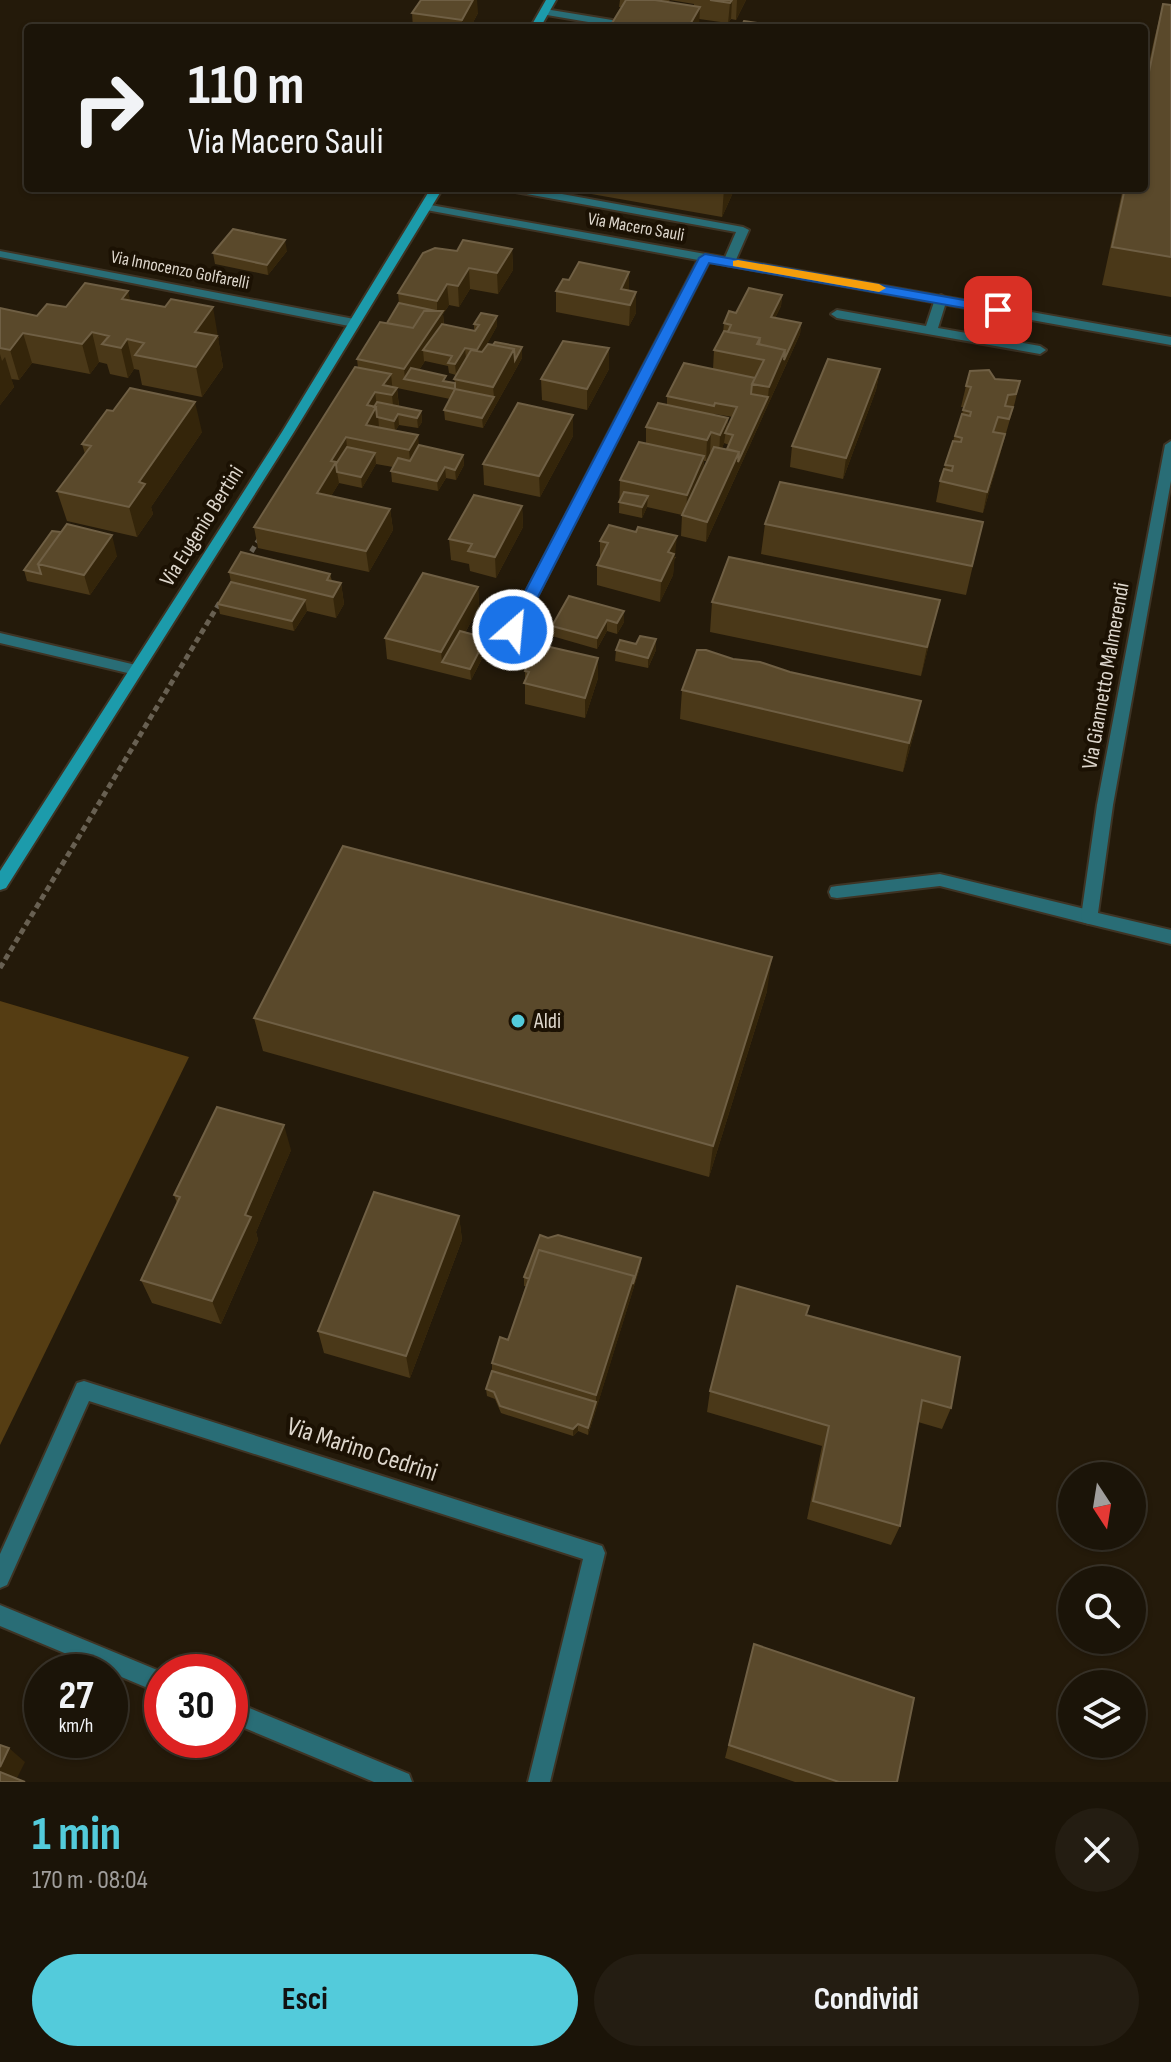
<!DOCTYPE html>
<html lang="it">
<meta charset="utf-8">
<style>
:root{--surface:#1b1408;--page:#241d12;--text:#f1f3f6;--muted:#a09e9c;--line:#393329;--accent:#53cbdb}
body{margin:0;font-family:"Sofia Sans Condensed",sans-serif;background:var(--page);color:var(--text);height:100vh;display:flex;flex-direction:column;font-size:30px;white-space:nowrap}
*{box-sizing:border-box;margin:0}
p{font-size:26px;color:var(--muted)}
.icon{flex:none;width:44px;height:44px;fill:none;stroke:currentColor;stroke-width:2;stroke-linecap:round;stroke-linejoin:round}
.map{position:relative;height:1782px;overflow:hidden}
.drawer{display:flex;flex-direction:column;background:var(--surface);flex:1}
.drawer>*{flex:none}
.banner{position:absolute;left:24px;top:24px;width:1124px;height:168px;border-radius:8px;box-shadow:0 2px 6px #0004,0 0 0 2px var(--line);background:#1b1408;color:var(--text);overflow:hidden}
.needle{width:52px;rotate:168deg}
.tools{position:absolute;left:1058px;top:1462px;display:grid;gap:16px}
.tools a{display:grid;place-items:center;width:88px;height:88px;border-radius:50%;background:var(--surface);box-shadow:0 2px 6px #0004,0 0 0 2px var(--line);font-size:40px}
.speed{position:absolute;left:24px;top:1654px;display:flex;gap:16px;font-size:40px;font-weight:700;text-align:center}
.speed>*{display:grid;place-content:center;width:104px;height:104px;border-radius:50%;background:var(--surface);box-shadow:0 2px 6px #0004,0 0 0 2px var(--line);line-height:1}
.speed small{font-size:20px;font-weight:400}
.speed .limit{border:12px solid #d22;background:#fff;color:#111}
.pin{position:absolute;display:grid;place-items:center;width:68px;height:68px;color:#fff;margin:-34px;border-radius:16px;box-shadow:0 4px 12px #0006}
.me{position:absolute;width:88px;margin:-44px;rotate:27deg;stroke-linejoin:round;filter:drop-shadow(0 0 6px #0008)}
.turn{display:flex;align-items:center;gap:28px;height:168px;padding:0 32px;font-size:36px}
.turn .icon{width:104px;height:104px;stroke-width:2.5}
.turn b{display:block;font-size:56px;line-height:68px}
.round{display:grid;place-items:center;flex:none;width:84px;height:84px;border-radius:42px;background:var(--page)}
.summary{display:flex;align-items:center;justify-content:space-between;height:136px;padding:0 32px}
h1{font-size:48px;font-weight:700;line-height:60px;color:var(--accent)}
.primary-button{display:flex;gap:16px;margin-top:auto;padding:16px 32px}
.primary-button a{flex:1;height:92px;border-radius:48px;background:var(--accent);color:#111;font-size:32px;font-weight:700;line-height:92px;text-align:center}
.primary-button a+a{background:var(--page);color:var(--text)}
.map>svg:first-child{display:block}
</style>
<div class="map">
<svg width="1171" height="1782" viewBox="0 0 1171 1782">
<rect width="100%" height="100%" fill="#241a0a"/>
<path fill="#553d13" d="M0 1001 189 1057 0 1445Z"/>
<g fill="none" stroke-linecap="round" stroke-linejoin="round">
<g stroke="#3e3425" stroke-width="4">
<path id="service" d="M545 9 612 20 617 23 615 28H605L606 25 541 14V10Z
M504 188H529L743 227 749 230 735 262 729 266 723 262 736 232 510 191Z
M941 295 947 299 938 328 1040 346 1046 350 1040 354 837 318 831 314 837 310 926 326 935 299Z
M0 633 136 665 143 670 136 675 0 643Z
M940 874 1089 910 1095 912 1097 917 1095 922 1089 924 940 886 837 898 831 897 829 892 831 887 837 886Z"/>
</g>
<g stroke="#3e3425" stroke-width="4">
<path id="minor" d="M425 204 1171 337V345L709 262 520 630 513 635 506 630 698 260 421 209V205Z
M0 251 354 319 360 323 354 327 0 257Z
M1171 441V481L1113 805 1098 913 1171 930V944L1089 924 1083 922 1081 917 1097 805 1165 445Z
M84 1381 602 1546 605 1553 550 1782H528L583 1559 89 1401 7 1585 0 1588V1554L77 1383Z
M0 1605 162 1672V1694L0 1626Z
M230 1700 409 1774 412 1782H374L230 1722Z"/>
</g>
<g stroke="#3e3425" stroke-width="4">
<path id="secondary" d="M546 0H556L540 28H530Z
M431 188H443L294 432 6 888 0 890V871L282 432Z"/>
</g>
<path stroke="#686052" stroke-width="5" stroke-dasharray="6 4" stroke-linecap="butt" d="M246 560 260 538
M0 968 220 602"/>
<use href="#service" fill="#296d76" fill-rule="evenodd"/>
<use href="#minor" fill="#296d76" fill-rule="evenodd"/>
<use href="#secondary" fill="#1c9bab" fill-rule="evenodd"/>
</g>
<path fill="#4a3818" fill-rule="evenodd" d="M620 0H670L668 2 694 6V4L670 0H746L736 20 731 19 728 23 699 19V28H609L621 7H619Z
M1163 4 1171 5V297L1102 285 1123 188H1144V86L1154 40Z
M412 13H478L470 28H413Z
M557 188H735L722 217Z
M512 249 513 270 498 294 470 289 459 307 449 305 443 314 444 325 474 331V324L497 316V326L483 351 522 358 483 428 445 420 444 410 450 399 397 388 399 406 421 411 422 422 418 428 399 425 395 431 419 446 463 455 464 465 456 480 446 478 438 491 392 482 391 471 393 467 376 464 362 488 339 483 331 496 390 509 393 530 369 572 258 548 254 527 358 368 357 359 387 323 399 303 398 293 457 251ZM466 359 454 379 455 383 447 381 419 370 425 361 448 366 449 373 456 375Z
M287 251 268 275 215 264 213 253Z
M556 291H629L636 292V313L629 326 556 312Z
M782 295 781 306 775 318 801 323 800 334 706 542 681 536 682 515 647 507 642 518 619 513 620 480 646 443V427L667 405V396L713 369 714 350 723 333 724 323 736 313ZM714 414 733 417 727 429 728 418 714 415ZM724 443 729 445 727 449 722 448ZM710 454H711L703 470 704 461H706Z
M131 301 219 337 218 339 223 367 202 397 142 385 139 370 134 369 128 378 110 374 107 364 99 362 90 374 32 363 19 380 11 379 14 387 0 405V308L37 316 66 307Z
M609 348V369L587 410 542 400 541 379Z
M880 369 876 390 843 479 790 467 792 446Z
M995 379 1020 381 1015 402 983 513 936 502 940 481 964 407H961L966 386Z
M573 415V436L540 497 484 485 483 464Z
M202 432 151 507 153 514 137 537 67 521 57 491 85 454 82 444Z
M522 506 523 527 496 578 470 571 469 564 451 560 449 539Z
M983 522 966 595 761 554 765 524Z
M52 531 117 556 90 595 27 581 24 570Z
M600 541 676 557 674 560 673 575 660 602 597 585V565L600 558Z
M229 572 330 574 332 581 341 583 344 604 336 618 307 611 294 631 220 614 218 604 231 582Z
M478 587 479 607 465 633 487 649 471 680 387 659 385 638Z
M569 596 624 622 617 634 607 631 597 649 552 636V626Z
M940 600 921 676 710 632 712 602Z
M616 650H656L648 668 615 661Z
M598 658V678L585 718 525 704V671Z
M682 690 915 730 903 772 680 719Z
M767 991 709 1177 263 1051 254 1018Z
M291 1150 256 1232 258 1240 221 1324 152 1303 141 1280 177 1203 174 1195Z
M459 1216 462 1240 410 1378 324 1353 318 1331Z
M641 1258 640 1267 588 1435 578 1431 573 1436 501 1413 495 1399 487 1396 486 1389 492 1371V1363L508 1340 526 1286H524V1277Z
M807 1315 951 1408 942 1429 918 1422 900 1526 891 1545 807 1519 822 1446 707 1412 710 1391Z
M754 1644 897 1782H795L725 1758Z"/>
<path fill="#34250a" d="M473 0H477L478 13 470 28H462V20Z
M732 0 731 19 728 23 730 3Z
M737 0H746L736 20Z
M700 7 699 28H688Z
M724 188H735L722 217Z
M285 240 287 251 268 275 267 265Z
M512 249 513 270 498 294 497 273Z
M469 268 470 289 459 307 458 286Z
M629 272V293L621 289Z
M447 284 449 305 443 314 444 332 423 350 424 361H425L412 380 405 379 404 369 437 311V301Z
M128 291 135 320 122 299Z
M636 292V313L629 326 630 305Z
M782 295 781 306 770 328 771 317Z
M213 307 223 367 202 397 196 367 195 332Z
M497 316V326L478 361 477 350Z
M801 323 800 334 706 542 707 522 739 452 768 397 769 387 785 350Z
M92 332 99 362 90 374 82 344Z
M23 333 32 363 19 380 10 350Z
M127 339 134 369 128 378 121 348Z
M522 347V358L483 428 482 418 494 397 493 387 514 349Z
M465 348 466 359 456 375 455 364Z
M609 348V369L587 410V389Z
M0 354 2 361 5 357 14 387 0 405Z
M880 369 876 390 843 479 846 458Z
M391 374 393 394 397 388 399 409 394 416 392 395 383 385Z
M375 392 378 413 379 428 366 425 367 405Z
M195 402 202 432 151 507 153 514 137 537 129 507 139 482Z
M421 411 422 422 418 428 417 418Z
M398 414 399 425 395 431 394 421Z
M573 415V436L540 497 539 476Z
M728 418 724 443 719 456 720 435Z
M711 432 710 454 706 461 707 440Z
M1005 434 1000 455 983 513 987 492Z
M418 435 420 456 411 471 409 450Z
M346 437 348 458 337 472 339 483 320 514 317 493 331 461Z
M375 453 376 464 362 488 361 477Z
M463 455 464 465 456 480 455 470Z
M704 456 703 477 686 516 687 495Z
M445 467 446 478 438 491 437 481Z
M648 496 647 507 642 518V507Z
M522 506 523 527 496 578 495 557Z
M390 509 393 530 369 572 366 551Z
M112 535 117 556 90 595 84 575Z
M677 536 673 575 660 602 661 581 668 552Z
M341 583 344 604 336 618 333 597Z
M478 587 479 607 448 664 442 662 441 652Z
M305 600 307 611 294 631 292 621Z
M940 600 933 629 921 676 927 647Z
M624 611V622L617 634V623Z
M607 620V631L597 649V638Z
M486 638 487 649 471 680 470 669Z
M656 639V650L648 668V658Z
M598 658V678L585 718V698Z
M921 701 915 730 903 772 909 743Z
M772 957 767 991 709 1177 713 1146Z
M284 1125 291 1150 256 1232 258 1240 221 1324 212 1301 245 1215Z
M459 1216 462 1240 410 1378 406 1356Z
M641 1258 640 1267 596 1410V1395L634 1276Z
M596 1402V1410L588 1435V1428Z
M578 1424V1431L573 1436V1429Z
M9 1748 25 1762 15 1782 0 1773V1767Z"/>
<path fill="#5a492b" stroke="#6f5f44" stroke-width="2" d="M421 0H473L462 20 412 13Z
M626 0H655L700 7 688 28H609Z
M710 0H732L730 3Z
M1163 4 1171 5V257L1112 247 1125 188H1144V96Z
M744 21 792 28H741Z
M233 229 285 240 267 265 213 253Z
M463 240 512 249 497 273 469 268 458 286 447 284 437 301 398 293 423 253 435 248 457 251Z
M579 262 629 272 621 289 636 292 630 305 556 291 563 279 569 280Z
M85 283 128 291 122 299 165 307 171 299 213 307 195 332 217 336 196 367 135 355 144 343 127 339 121 348 102 344 109 336 92 332 82 344 23 333 10 350 0 348V308L37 316 47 304 66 307Z
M749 288 782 295 771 317 801 323 784 360 785 350 759 344 760 338 728 332 731 325 724 323 729 311 736 313Z
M399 303 436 311H424L413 328 387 323Z
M424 311H443L404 369 357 359 380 322 413 328Z
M481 313 497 316 477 350 465 348 455 364 448 363 452 356 423 350 442 324 475 331 479 325 474 324Z
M724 331 760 338 757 344 785 350 769 387 752 384 764 360 714 350Z
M563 341 609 348 587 389 541 379Z
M495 342 522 347 515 360 514 349 493 345Z
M488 344 514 349 493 387 454 379 471 350 482 352Z
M828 359 880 369 846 458 792 446Z
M684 363 755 378 752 384 751 394 768 397 738 462 739 452 727 449 733 435 725 433 737 407 715 403 714 406 667 396Z
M355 367 391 374 383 385 397 388 392 395 375 392 367 405 376 407 366 425 418 435 409 450 346 437 331 461 336 462 317 493 390 509 366 551 254 527Z
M411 368 446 376 443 381 455 383V389L404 379Z
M989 370 995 379 1020 381 1016 394 1008 395 1005 406 1013 407 1009 419 998 417 993 432 1005 434 987 492 940 481 944 469 952 471 953 466 945 465 953 441 961 442 962 438 955 436 962 414 970 416 971 412 963 410 971 387 966 386 970 371Z
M130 388 195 402 139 482 145 484 129 507 57 491 91 446 82 444 107 410 113 411Z
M455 389 494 397 482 418 444 410Z
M377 402 421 411 417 418 398 414 394 421 377 417 376 407H374Z
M518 403 573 415 539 476 483 464Z
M658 403 728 418 720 435 711 432 707 440 646 427Z
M639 442 704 456 687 495 620 480Z
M419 445 463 455 455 470 445 467 437 481 391 471 398 458 410 461Z
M347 447 375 453 361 477 337 472 336 464Z
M714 447 739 452 707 522 682 515Z
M780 482 983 522 972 566 765 524Z
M624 492 648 496 642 507 619 502Z
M474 495 522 506 495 557 468 551 472 544 449 539Z
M67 524 112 535 84 575 38 564Z
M609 525 636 532 638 527 677 536 668 552 674 554 661 581 597 565 608 543 600 541Z
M52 531 61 532 38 564 41 574 24 570Z
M241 552 330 574 327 580 341 583 333 597 229 572Z
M729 557 940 600 927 647 712 602Z
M423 573 478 587 441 652 385 638Z
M231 582 305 600 292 621 218 604Z
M569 596 624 611 617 623 607 620 597 638 552 626Z
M460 631 486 638 470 669 442 662Z
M640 636 656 639 648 658 616 650 620 640 636 644Z
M537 644 598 658 585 698 524 683 529 672 525 671Z
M697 650H706L733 659 760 662 790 672 921 701 909 743 682 690Z
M343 846 772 957 713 1146 254 1018Z
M217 1107 284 1125 245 1215 251 1217 212 1301 141 1280 180 1197 174 1195Z
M374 1192 459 1216 406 1356 318 1331Z
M540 1235 548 1238 558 1235 641 1258 633 1284 634 1276 539 1250 529 1279 524 1277Z
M539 1250 634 1276 596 1395 492 1363 500 1337 508 1340Z
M737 1286 809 1306 806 1315 960 1357 951 1408 922 1400 900 1526 813 1501 829 1426 710 1391Z
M492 1371 596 1402 588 1428 578 1424 573 1429 500 1406 494 1392 486 1389Z
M754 1644 914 1698 897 1782H839L729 1745Z
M0 1745 9 1748 0 1767Z
M0 1772 25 1782H0Z"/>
<path fill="#1a73e8" stroke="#114b97" stroke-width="2" d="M705 254 998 306 1005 310 998 314 709 263 521 630 519 634H507L505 630 699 258Z"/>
<path fill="#f59e0b" d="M738 260 879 284 886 288 879 292 733 266V261Z"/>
<circle fill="#53cbdb" stroke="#1b1103" stroke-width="3" cx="518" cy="1021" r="8"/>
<g text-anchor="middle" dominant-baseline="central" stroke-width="8" stroke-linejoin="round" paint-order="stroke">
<g font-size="18" fill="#ded7cd" stroke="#1b1103">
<text transform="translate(636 227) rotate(10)">Via Macero Sauli</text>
<text transform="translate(180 270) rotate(11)">Via Innocenzo Golfarelli</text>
</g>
<g font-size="22" fill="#ded7cd" stroke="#1b1103">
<text transform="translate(202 526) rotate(-58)">Via Eugenio Bertini</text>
<text transform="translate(1106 676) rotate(-80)">Via Giannetto Malmerendi</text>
</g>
<g font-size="22" fill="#ded7cd" stroke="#1b1103" text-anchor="start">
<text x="534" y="1021">Aldi</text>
</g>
<g font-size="26" fill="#ded7cd" stroke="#1b1103">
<text transform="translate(362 1450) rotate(18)">Via Marino Cedrini</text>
</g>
</g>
</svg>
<div class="tools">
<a><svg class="needle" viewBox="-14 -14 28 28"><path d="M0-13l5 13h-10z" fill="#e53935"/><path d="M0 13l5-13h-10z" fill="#a09e9c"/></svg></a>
<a><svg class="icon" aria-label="search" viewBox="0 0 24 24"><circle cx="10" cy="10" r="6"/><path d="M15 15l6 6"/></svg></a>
<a><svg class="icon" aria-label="layers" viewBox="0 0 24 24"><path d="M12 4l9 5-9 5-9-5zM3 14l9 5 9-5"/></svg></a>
</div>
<div class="speed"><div>27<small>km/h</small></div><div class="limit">30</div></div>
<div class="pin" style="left:998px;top:310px;background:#d93025"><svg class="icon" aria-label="arrive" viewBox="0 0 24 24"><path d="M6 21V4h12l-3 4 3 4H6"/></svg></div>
<svg class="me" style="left:513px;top:630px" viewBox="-20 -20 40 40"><circle r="17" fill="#1a73e8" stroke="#fff" stroke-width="3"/><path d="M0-11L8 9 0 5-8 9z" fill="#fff"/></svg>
<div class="banner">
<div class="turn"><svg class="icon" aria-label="right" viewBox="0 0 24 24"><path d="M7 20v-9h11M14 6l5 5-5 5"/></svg><div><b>110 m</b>Via Macero Sauli</div></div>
</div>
</div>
<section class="drawer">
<div class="summary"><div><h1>1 min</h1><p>170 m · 08:04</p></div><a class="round"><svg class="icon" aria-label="close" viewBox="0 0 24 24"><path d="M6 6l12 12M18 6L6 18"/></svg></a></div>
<div class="primary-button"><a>Esci</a><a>Condividi</a></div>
</section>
